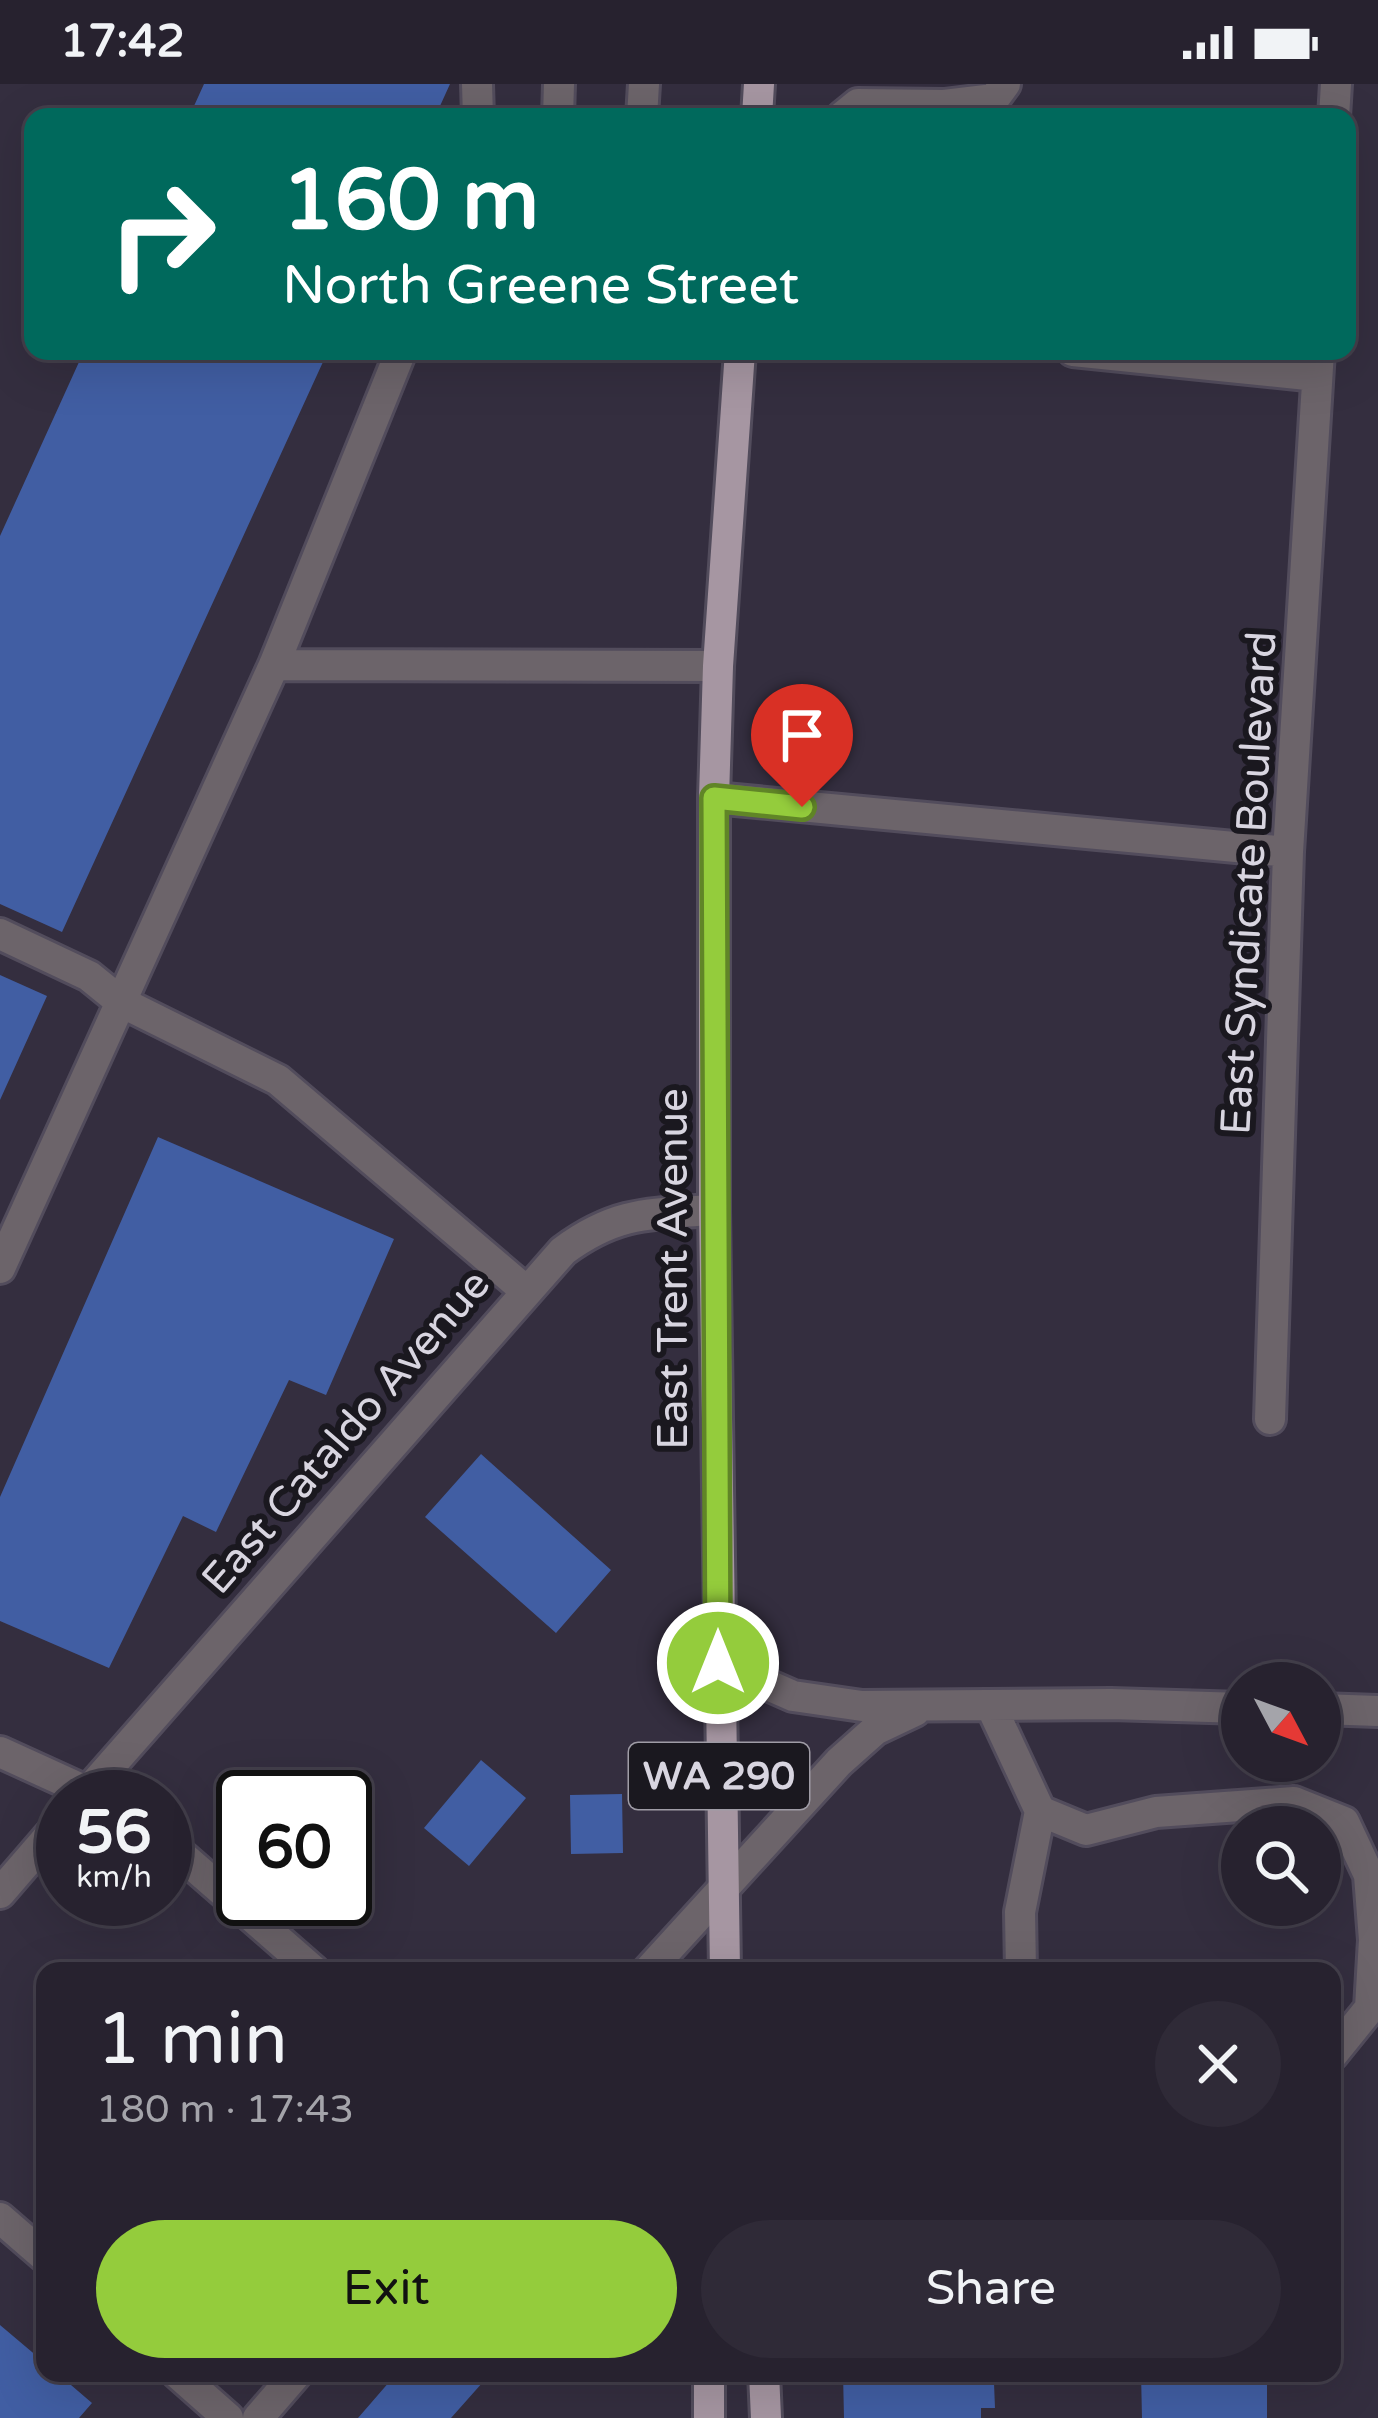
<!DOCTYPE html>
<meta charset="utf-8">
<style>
:root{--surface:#27222f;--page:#2f2a37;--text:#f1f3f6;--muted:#a4a4aa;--line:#433f4b;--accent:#94cc3c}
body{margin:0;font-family:"Varela Round",sans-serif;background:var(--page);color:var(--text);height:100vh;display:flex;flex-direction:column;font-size:45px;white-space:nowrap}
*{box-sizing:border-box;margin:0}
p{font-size:39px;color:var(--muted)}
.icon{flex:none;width:66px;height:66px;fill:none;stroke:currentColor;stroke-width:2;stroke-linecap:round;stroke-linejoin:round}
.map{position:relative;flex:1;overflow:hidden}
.details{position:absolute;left:36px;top:1878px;width:1305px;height:420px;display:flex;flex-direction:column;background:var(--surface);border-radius:24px;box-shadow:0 12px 48px #0002,0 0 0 3px var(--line)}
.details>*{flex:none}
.top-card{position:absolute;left:24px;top:24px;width:1332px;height:252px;border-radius:24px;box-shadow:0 12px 48px #0002,0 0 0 3px var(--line);background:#00695c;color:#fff;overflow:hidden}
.needle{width:78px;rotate:131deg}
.tools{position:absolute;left:1221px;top:1578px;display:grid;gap:24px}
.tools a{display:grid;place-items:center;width:120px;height:120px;border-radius:50%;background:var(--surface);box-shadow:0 12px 48px #0002,0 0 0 3px var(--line);font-size:60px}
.speed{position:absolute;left:36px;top:1686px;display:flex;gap:24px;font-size:60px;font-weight:700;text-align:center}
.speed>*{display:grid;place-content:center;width:156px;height:156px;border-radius:50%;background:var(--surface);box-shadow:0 12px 48px #0002,0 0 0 3px var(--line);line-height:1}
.speed small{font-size:30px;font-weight:400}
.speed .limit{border:6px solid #111;border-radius:18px;background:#fff;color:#111}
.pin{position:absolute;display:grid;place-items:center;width:102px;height:102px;color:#fff;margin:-123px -51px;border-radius:50% 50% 50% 0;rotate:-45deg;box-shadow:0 0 12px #0007}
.pin .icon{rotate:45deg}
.me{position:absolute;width:132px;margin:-66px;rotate:0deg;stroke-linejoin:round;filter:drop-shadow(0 0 9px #0008)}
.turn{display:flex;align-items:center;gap:42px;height:252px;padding:0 60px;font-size:54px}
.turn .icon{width:156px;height:156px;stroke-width:2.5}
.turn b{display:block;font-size:84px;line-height:102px}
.round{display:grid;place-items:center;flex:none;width:126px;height:126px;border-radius:63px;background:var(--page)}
.overview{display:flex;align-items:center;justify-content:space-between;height:204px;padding:0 60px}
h1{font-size:72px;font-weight:600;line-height:90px}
.primary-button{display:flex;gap:24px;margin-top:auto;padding:24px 60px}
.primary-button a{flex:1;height:138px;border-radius:72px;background:var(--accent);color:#111;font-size:48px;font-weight:600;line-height:138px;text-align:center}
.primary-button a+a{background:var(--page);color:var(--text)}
.status{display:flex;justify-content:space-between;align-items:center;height:84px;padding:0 60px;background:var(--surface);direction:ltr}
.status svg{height:33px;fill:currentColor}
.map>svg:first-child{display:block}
</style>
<div class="status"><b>17:42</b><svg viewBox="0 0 49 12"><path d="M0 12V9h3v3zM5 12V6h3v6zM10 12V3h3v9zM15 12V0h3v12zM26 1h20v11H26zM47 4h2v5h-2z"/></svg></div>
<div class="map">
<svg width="1378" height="2334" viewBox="0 0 1378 2334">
<rect width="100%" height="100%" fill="#342e3f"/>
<path fill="#415ea3" d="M204 0H450L435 33H189Z
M84 267H328L62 848 0 820V452Z
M0 891 47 912 0 1016Z
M158 1053 394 1155 326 1311 289 1296 216 1448 183 1432 109 1584 0 1537V1413Z
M481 1370 611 1486 556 1549 425 1433Z
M481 1676 526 1714 469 1782 424 1744Z
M622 1710 623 1769 571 1770 570 1711Z
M0 2241 45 2279V2289H57L92 2319 79 2334H0Z
M397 2289H491L451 2334H358Z
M843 2289H1012V2299H994L995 2324H981V2334H844Z
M1141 2289H1267V2334H1142Z"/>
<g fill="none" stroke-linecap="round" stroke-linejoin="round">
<g stroke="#524c5c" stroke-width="36">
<path id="minor" d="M477 0 478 33
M558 33 559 0
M642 33 644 0
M842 33 858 20 944 21 994 15 1005 0
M1334 33 1336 0
M1073 267 1317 292
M274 581 718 582
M714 714 1288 768
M0 850 89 892 121 918 278 996 525 1206
M0 1184 274 581 401 267
M1270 1335 1288 768 1319 267
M718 1579 793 1612 862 1622 1111 1620 1242 1624
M991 1622 1040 1727 1020 1828 1021 1887
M1320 1625 1378 1627
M0 1668 99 1713
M83 1713 563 1167C617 1127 650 1130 714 1126
M1040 1727 1086 1746 1156 1728 1294 1718 1344 1738 1369 1791 1374 1856 1370 1924 1332 1971
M165 1757 314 1887
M0 1809 63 1736
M648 1887 839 1678 875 1646 915 1627
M0 2134 45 2173
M177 2289 228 2334
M258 2334 297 2289"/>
</g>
<g stroke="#524c5c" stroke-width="36">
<path id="major" d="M757 33 759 0
M725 1887 714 1126V714L718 582 740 267
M764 2289 766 2334
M709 2334V2289"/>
</g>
<use href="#minor" stroke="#6c646a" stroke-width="30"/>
<use href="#major" stroke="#a696a2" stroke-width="30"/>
</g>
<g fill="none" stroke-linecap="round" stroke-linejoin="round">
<g stroke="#608527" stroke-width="30">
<path id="route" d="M718 1579 714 714 802 723"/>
</g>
<use href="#route" stroke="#94cc3c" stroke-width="21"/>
</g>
<g text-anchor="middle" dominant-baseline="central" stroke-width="12" stroke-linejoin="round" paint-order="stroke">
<rect fill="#1a181f" stroke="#9f9ca6" stroke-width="3" x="629" y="1659" width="180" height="66" rx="9"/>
<g font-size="39" font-weight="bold" fill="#d8d5e0">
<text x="719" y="1692">WA 290</text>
</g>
<g font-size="42" fill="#d8d5e0" stroke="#1a181f">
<text transform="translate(1249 799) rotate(-87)">East Syndicate Boulevard</text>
<text transform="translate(673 1185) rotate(-90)">East Trent Avenue</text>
<text transform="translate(346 1348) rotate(-49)">East Cataldo Avenue</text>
</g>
</g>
</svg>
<div class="tools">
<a><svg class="needle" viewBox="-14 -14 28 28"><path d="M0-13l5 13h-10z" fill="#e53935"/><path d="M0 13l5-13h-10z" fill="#a4a4aa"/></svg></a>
<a><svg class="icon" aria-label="search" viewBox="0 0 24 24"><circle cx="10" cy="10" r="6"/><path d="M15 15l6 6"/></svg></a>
</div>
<div class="speed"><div>56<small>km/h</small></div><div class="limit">60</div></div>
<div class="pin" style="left:802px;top:723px;background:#d93025"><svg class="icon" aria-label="arrive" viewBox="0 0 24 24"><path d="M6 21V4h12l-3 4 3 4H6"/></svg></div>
<svg class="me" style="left:718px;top:1579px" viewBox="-20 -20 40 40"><circle r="17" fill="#94cc3c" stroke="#fff" stroke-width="3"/><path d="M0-11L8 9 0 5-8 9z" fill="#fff"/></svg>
<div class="top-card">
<div class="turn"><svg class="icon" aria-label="right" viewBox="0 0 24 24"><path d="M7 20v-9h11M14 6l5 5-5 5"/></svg><div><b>160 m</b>North Greene Street</div></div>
</div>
<section class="details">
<div class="overview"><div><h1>1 min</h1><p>180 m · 17:43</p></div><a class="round"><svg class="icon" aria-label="close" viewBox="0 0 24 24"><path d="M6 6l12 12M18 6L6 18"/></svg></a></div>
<div class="primary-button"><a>Exit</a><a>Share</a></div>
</section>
</div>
